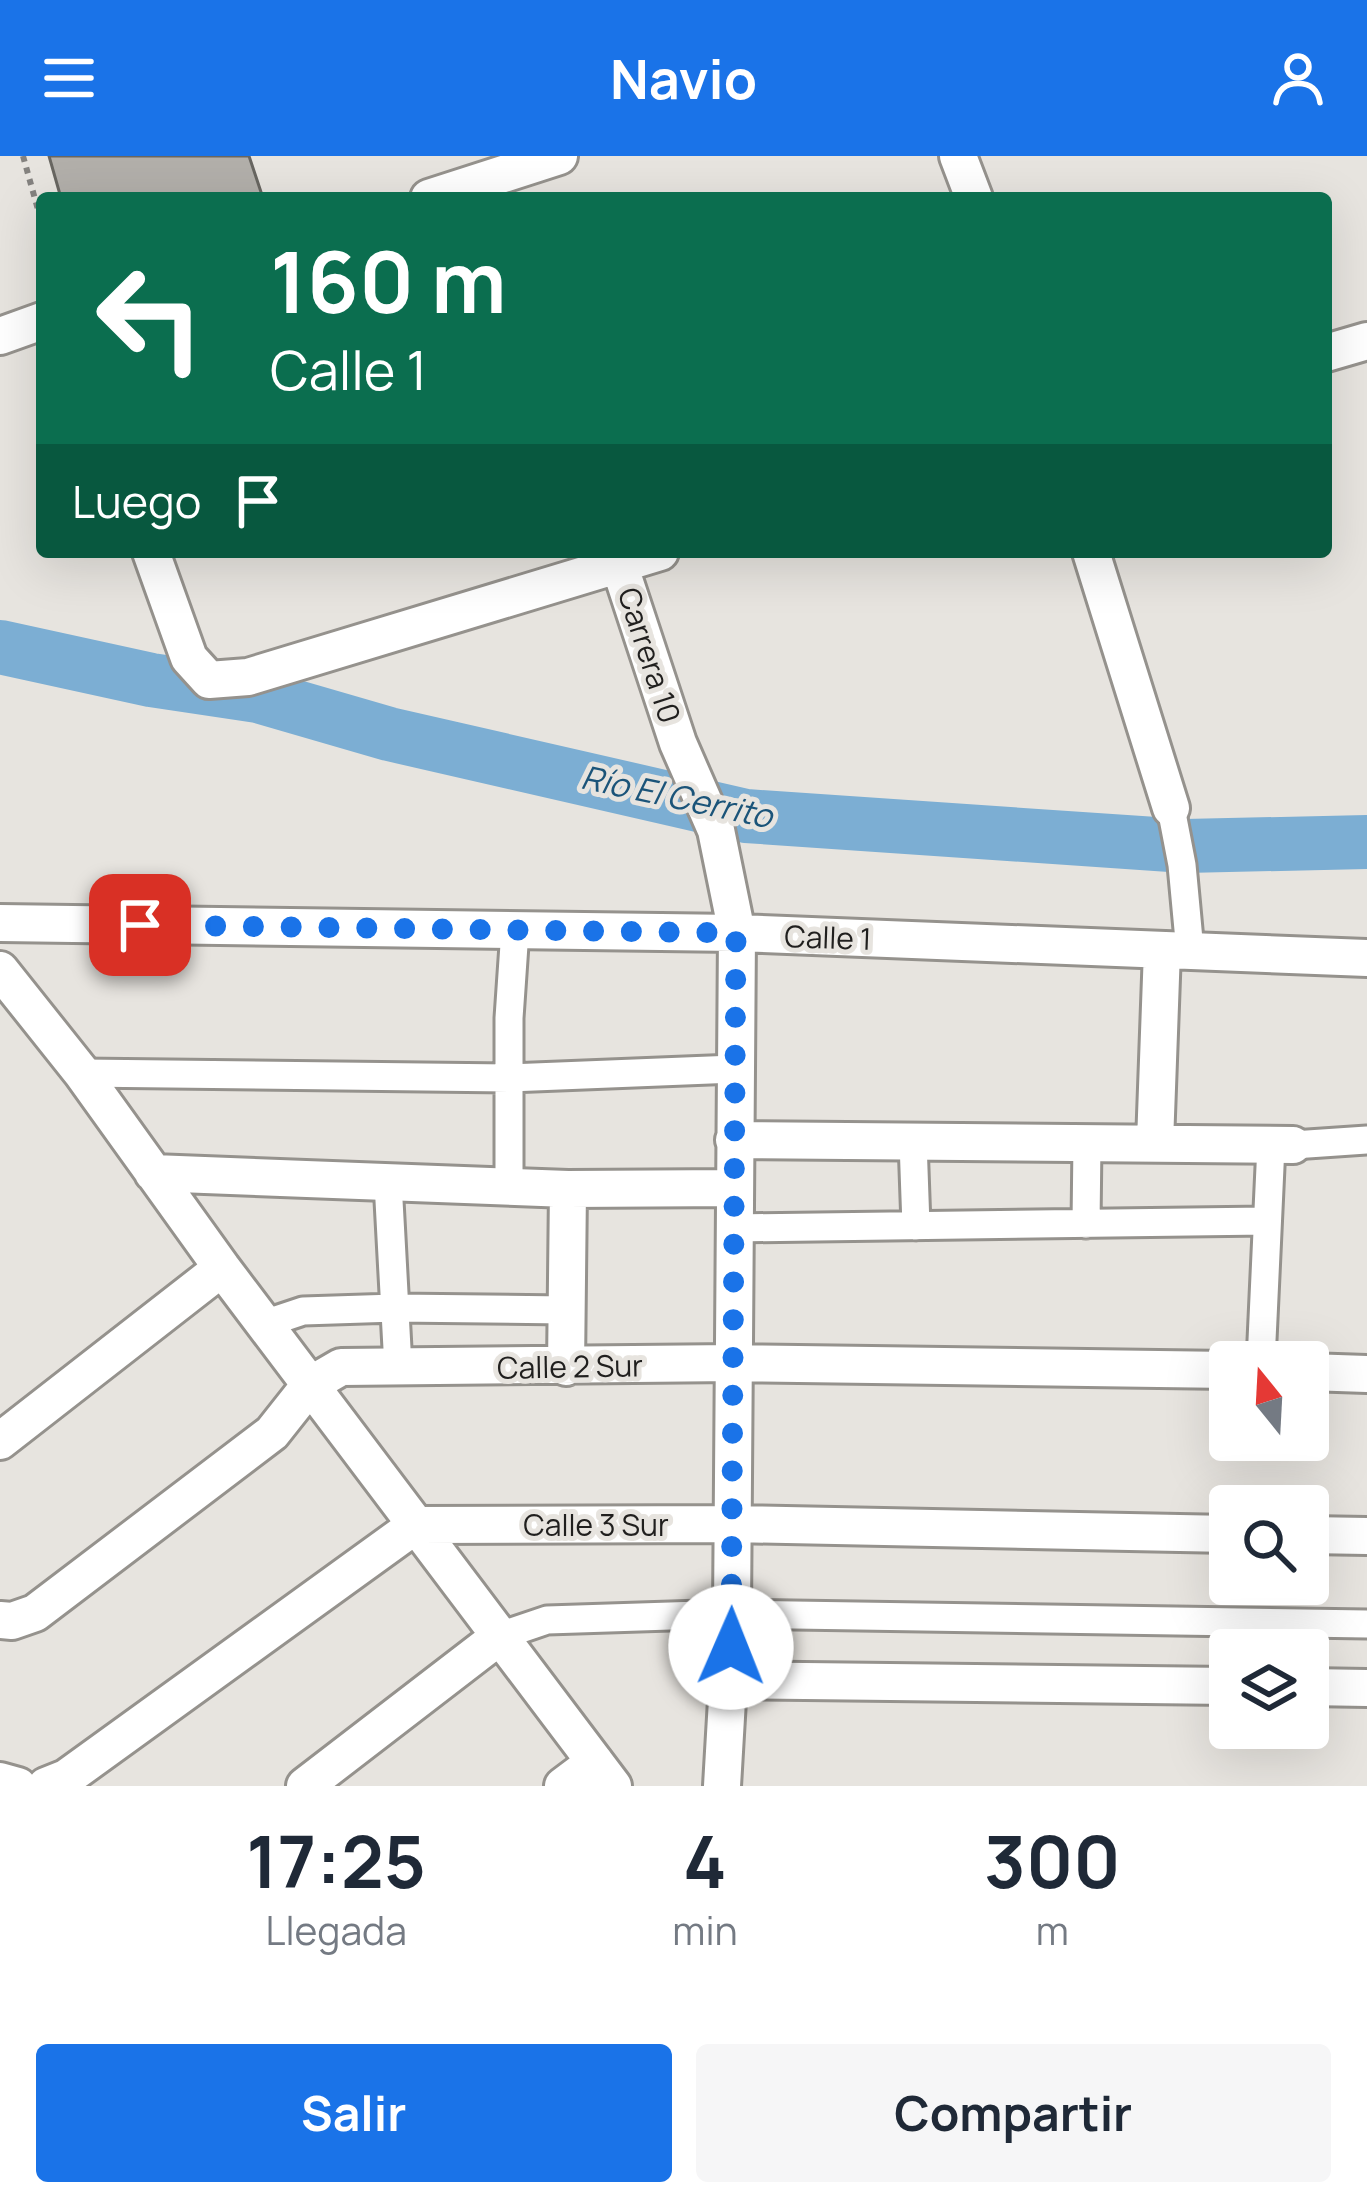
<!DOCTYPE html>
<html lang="es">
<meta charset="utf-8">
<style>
:root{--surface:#fff;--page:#f6f6f7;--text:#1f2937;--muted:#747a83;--accent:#1a73e8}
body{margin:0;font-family:Manrope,sans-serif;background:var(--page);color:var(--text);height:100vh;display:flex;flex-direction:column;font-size:45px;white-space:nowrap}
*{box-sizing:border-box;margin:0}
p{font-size:39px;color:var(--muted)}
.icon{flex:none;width:66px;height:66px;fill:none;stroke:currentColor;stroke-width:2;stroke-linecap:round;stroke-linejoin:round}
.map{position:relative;height:1630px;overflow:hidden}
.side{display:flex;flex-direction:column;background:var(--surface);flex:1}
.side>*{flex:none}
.hud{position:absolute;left:36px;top:36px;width:1296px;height:366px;border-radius:12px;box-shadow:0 12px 48px #0002;background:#0b6e4f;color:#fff;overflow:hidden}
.needle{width:78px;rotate:342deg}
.tools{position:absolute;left:1209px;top:1185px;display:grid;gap:24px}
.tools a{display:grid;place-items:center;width:120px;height:120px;border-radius:12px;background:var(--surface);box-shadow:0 12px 48px #0002;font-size:60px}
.pin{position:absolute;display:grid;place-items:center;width:102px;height:102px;color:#fff;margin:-51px;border-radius:24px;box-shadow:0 6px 18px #0006}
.me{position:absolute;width:132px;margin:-66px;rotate:1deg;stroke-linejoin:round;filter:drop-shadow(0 0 9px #0008)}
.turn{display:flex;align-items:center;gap:42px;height:252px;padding:0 36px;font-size:54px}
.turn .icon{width:156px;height:156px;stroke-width:2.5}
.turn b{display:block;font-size:84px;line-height:102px}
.then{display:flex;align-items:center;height:114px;padding:0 36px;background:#0003;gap:24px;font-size:45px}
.eta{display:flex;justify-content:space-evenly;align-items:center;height:204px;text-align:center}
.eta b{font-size:72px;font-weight:700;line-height:84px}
.cta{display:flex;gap:24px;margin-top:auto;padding:24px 36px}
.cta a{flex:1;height:138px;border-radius:12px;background:var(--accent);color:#fff;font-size:48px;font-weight:700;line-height:138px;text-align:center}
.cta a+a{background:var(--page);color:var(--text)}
header{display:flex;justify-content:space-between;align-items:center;height:156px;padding:0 36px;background:var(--accent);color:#fff;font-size:54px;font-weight:700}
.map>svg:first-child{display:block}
</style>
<header><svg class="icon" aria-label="menu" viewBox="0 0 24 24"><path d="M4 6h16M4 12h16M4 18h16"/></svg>Navio<svg class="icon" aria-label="person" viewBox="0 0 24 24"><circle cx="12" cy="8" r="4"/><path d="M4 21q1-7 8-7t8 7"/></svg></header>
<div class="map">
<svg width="1367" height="1630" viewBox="0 0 1367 1630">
<rect width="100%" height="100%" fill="#e7e4df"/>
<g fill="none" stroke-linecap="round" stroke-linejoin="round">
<path stroke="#7caed3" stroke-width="54" d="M0 491 151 524 258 540 389 578 746 660 1185 690 1367 686"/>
</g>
<path fill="#b2afaa" stroke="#686661" stroke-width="3" d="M49 0H249L263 42H61Z"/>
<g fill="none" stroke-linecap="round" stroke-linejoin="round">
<g stroke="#95928d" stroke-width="33">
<path id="pedestrian" d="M1171 652 1182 709 1190 795
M82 917 509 922 735 913
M913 985 916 1070
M1293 989 1367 984
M388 1026 398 1211
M509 1031V862L515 774
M1086 1068 1087 987
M735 1072 1266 1065
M264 1168 303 1155 395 1152 566 1154
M1261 1206 1271 989
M500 1480 547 1464 732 1458 1367 1468"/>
</g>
<g stroke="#95928d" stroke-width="42">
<path id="minor" d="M958 0 974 42
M429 42 559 0
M0 180 42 165
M1326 197 1367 185
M151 396 189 502 209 524 248 521 660 396
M615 396 678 587 716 674 737 777 732 1458 722 1630
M1091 396 1171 652
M0 767 737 777 1367 802
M0 814 82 917 222 1112 613 1630
M734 984 1293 989
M1155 987 1162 794
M153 1017 568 1033 735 1032
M566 1211 568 1033
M1308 1216 1367 1218
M0 1285 222 1112
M1308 1379 1367 1380
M0 1464 12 1465 35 1457 272 1277 310 1229 341 1211 734 1207 1230 1214
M730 1524 1230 1530
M1308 1531 1367 1532
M0 1625 18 1630
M46 1630 66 1622 416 1369 733 1368 1230 1378
M305 1630 500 1480
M563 1630 595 1606"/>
</g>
<path stroke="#84827f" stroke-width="6" stroke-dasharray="6 6" stroke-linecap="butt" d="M23 0 42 68"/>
<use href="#pedestrian" stroke="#fff" stroke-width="27"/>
<use href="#minor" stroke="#fff" stroke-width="36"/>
</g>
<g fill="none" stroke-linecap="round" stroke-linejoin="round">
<path stroke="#1a73e8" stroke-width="21" stroke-dasharray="0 37.8" d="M140 769 736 777 731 1491"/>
</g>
<g text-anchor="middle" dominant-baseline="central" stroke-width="10" stroke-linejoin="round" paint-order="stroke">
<g font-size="30" fill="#201f1e" stroke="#e7e4df">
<text transform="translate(650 499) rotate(72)">Carrera 10</text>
<text transform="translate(828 781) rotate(2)">Calle 1</text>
<text transform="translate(570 1210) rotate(-1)">Calle 2 Sur</text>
<text x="596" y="1368">Calle 3 Sur</text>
</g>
<g font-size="33" font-style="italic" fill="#1b5479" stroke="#e7e4df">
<text transform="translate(677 640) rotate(12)">Río El Cerrito</text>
</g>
</g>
</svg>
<div class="tools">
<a><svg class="needle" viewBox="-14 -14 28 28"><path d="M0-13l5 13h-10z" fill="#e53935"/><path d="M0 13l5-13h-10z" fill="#747a83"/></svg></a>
<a><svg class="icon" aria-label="search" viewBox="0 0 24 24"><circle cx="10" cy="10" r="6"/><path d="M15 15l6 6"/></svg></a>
<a><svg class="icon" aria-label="layers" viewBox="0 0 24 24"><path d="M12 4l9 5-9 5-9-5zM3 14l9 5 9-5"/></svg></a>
</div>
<div class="pin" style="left:140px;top:769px;background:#d93025"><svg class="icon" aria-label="arrive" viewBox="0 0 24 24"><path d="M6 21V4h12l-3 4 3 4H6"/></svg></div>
<svg class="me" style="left:731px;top:1491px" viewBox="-20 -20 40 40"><circle r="19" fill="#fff"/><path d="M0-13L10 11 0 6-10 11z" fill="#1a73e8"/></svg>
<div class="hud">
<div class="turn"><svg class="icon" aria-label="left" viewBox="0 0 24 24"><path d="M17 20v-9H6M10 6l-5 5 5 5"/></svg><div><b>160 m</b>Calle 1</div></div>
<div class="then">Luego<svg class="icon" aria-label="arrive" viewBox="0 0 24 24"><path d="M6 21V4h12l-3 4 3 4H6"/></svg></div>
</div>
</div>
<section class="side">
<div class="eta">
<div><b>17:25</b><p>Llegada</p></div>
<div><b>4</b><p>min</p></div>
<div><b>300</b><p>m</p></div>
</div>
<div class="cta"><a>Salir</a><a>Compartir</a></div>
</section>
